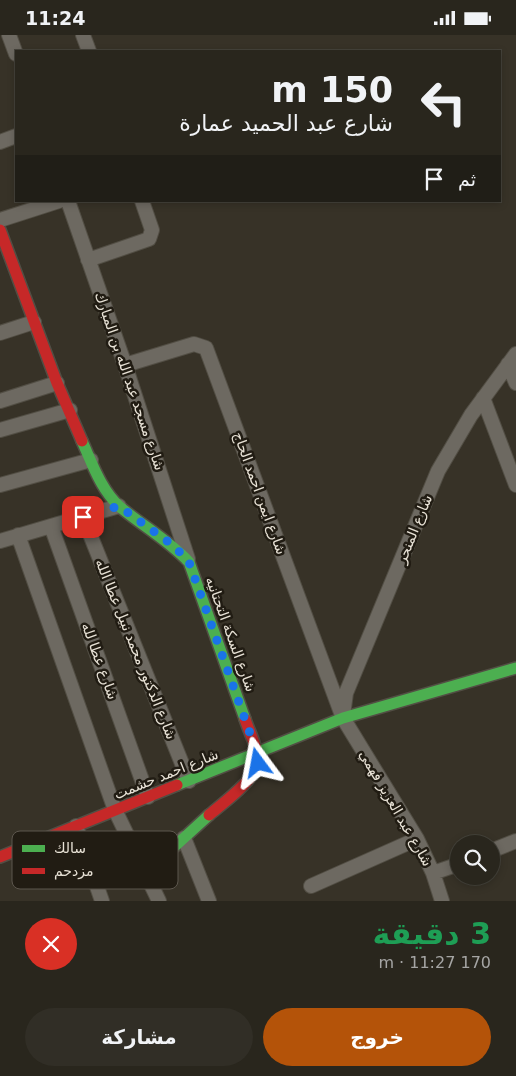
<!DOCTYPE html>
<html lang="ar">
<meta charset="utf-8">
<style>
:root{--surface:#29261d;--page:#312e26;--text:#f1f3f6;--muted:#a5a5a4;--line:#45433b;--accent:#b45309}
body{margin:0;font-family:"DejaVu Sans",Vazirmatn,sans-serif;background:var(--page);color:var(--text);direction:rtl;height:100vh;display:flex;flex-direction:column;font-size:19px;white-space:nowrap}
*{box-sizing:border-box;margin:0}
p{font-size:16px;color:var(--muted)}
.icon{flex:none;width:28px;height:28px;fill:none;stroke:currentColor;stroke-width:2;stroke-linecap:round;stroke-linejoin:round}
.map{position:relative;height:866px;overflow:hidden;direction:ltr}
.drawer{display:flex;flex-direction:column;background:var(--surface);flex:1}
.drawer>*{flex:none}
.guide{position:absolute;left:15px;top:15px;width:486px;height:152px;border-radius:0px;box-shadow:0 2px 8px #0003,0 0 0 1px var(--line);direction:rtl;background:#29261d;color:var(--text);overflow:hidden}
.controls{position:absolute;left:450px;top:800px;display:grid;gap:10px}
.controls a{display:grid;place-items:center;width:50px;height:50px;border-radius:50%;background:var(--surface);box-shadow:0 2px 8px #0003,0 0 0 1px var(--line);font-size:25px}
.pin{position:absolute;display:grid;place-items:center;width:42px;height:42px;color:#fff;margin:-21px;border-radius:10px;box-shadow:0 2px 8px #0006}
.me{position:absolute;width:55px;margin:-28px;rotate:347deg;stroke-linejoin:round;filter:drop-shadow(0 0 4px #0008)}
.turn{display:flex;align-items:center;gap:18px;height:105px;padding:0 25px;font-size:22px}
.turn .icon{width:65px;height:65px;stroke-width:2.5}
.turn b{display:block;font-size:35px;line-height:42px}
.then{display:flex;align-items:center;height:48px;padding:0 25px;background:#0003;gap:10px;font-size:19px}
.round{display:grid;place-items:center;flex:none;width:52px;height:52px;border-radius:26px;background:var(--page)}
.headline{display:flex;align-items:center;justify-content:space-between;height:85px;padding:0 25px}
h1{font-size:30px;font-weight:700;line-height:38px;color:#1e9e55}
.action{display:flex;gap:10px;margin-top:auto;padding:10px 25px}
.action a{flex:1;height:58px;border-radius:30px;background:var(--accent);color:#fff;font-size:20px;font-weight:700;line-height:58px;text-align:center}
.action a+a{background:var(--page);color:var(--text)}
.status{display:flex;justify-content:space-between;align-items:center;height:35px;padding:0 25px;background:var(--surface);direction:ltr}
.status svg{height:14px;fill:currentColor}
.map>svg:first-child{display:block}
</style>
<div class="status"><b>11:24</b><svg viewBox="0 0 49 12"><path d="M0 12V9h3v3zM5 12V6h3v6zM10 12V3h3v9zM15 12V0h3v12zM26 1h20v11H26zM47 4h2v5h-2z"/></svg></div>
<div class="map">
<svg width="516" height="866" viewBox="0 0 516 866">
<rect width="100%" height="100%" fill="#373227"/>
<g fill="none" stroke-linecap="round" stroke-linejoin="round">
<g stroke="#524e44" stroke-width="16">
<path id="street" d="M9 0 16 19
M83 0 89 16
M0 107 16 101
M68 166 125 330 188 524
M0 185 59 166
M88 225 149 204 152 195 142 166
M0 298 34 287
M508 329 516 348
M125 330 194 309 206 313 343 683 417 804 433 838 442 866
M483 363 516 450
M0 366 57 348
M0 395 70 375
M0 450 91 425
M83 482 189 746
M51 491 148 762
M18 500 115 775 159 866
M0 506 119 471
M343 680 346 658 438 436 471 380 516 319
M76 791 102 866
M184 803 209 866
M491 816 516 806
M433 838 459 829
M311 851 417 804"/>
</g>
<g stroke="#524e44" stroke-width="14">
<path id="fast" d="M82 406C92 428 101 455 120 472 143 491 168 505 189 527L245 684
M177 750 343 683 516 633
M132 810 151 817 174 812 209 780"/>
</g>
<g stroke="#524e44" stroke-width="14">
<path id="jam" d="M0 195 57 348 82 406
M209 780C222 769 258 743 258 726 258 712 249 697 245 684
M0 822 177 750"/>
</g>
<use href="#street" stroke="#6d6961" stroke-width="14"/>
<use href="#fast" stroke="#4caf50" stroke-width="11"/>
<use href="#jam" stroke="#c62828" stroke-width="11"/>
</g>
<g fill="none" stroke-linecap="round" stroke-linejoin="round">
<path stroke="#1a73e8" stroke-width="9" stroke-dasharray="0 16.2" d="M83 482 119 471 174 511 189 527 257 718 258 728"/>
</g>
<g text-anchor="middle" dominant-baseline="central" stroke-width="5" stroke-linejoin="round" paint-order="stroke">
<g font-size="14" fill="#e8e2d6" stroke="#211c13">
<text transform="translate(130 346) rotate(71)">شارع مسجد عبد الله بن المبارك</text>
<text transform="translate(260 458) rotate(70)">شارع ايمن احمد الحاج</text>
<text transform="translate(414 494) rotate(-68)">شارع المنحر</text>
<text transform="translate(231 599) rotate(70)">شارع السكة التحتانيه</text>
<text transform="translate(136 614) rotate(68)">شارع الدكتور محمد نبيل عطا الله</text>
<text transform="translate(100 626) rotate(70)">شارع عطا لله</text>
<text transform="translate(166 739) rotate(-22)">شارع احمد حشمت</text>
<text transform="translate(396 773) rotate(60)">شارع عبد العزيز فهمي</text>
</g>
</g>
<rect x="12" y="796" width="166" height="58" rx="8" fill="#211c13" stroke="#5d574e" stroke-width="1"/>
<rect x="22" y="810" width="23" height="7" fill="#4caf50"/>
<rect x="22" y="833" width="23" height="6" fill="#c62828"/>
<g font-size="14" fill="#e8e2d6">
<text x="54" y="818">سالك</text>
<text x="54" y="841">مزدحم</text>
</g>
</svg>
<div class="controls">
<a><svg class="icon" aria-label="search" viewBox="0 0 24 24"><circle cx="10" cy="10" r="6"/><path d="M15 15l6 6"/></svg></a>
</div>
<div class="pin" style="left:83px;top:482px;background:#d93025"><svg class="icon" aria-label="arrive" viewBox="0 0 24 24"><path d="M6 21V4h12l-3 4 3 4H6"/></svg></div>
<svg class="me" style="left:258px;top:728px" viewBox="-20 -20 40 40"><path d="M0-17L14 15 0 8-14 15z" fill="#1a73e8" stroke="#fff" stroke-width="4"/></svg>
<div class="guide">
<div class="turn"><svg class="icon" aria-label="left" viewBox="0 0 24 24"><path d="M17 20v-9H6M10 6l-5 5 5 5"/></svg><div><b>150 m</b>شارع عبد الحميد عمارة</div></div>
<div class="then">ثم<svg class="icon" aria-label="arrive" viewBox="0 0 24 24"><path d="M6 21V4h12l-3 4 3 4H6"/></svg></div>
</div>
</div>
<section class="drawer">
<div class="headline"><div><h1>3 دقيقة</h1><p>170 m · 11:27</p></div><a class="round" style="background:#d93025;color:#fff"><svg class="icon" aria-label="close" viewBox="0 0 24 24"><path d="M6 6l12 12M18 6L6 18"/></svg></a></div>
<div class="action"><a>خروج</a><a>مشاركة</a></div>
</section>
